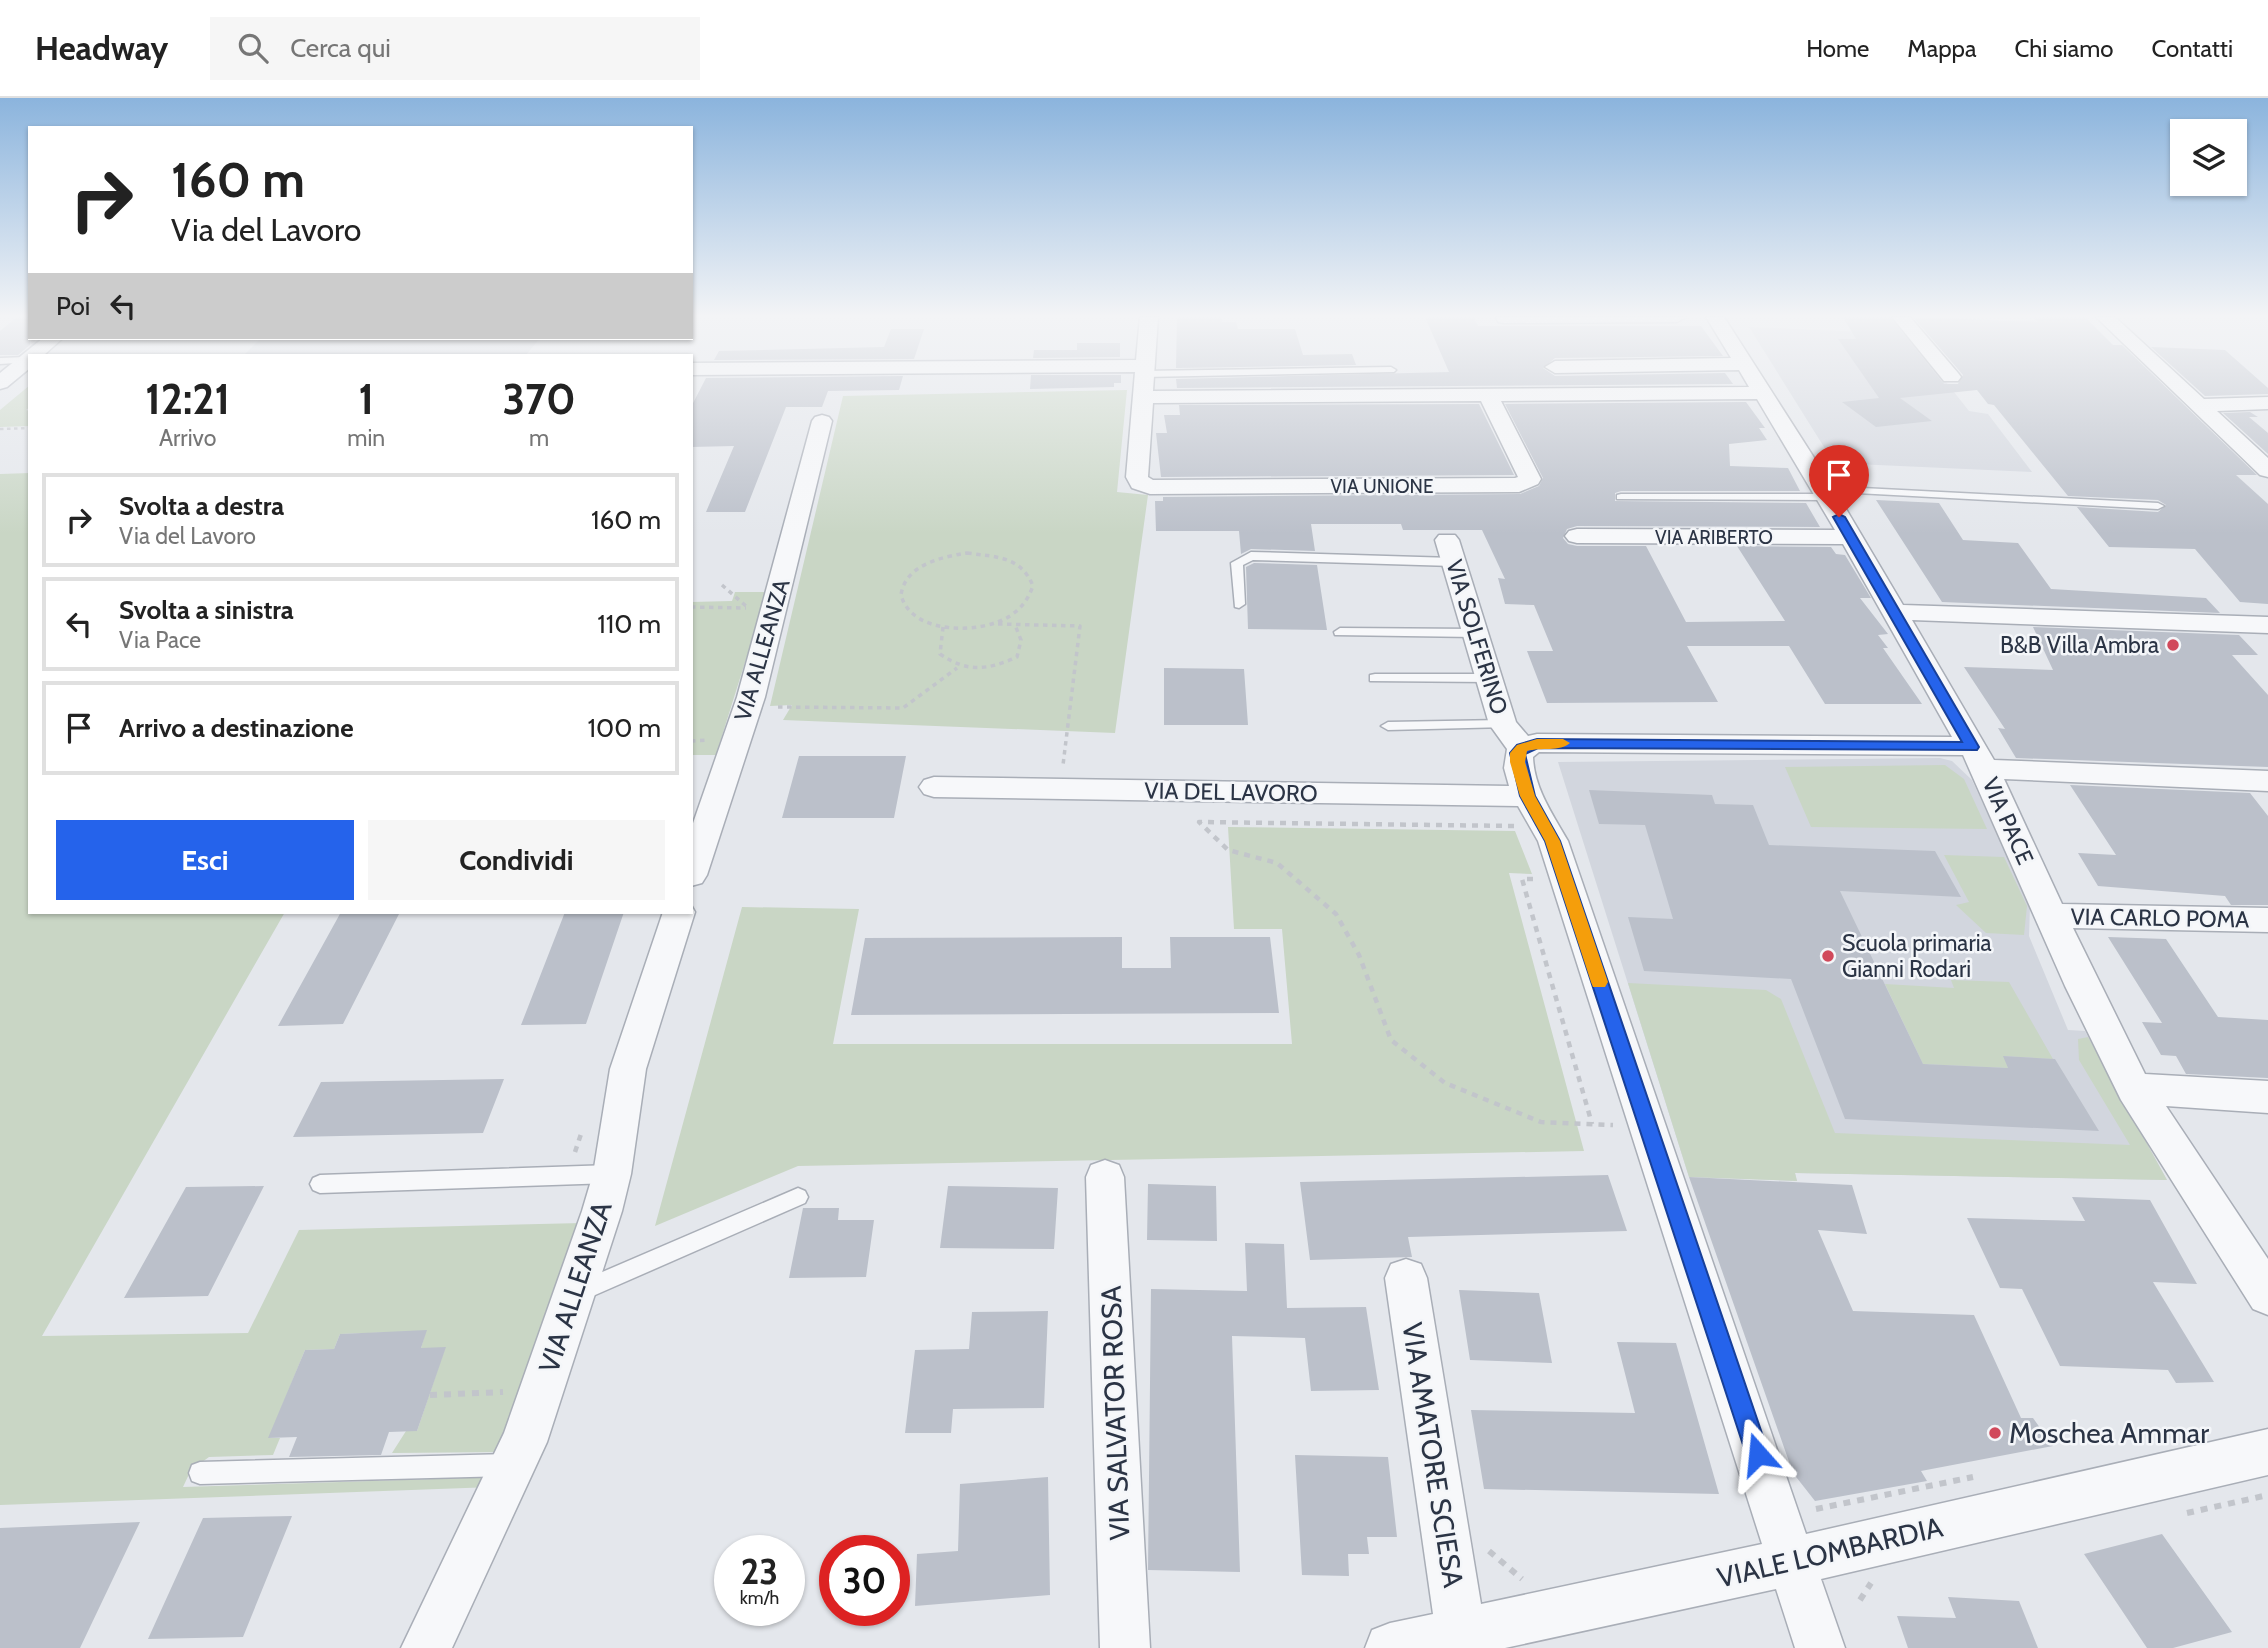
<!DOCTYPE html>
<html lang="it">
<style>
:root{--surface:#fff;--page:#f6f6f6;--text:#222;--muted:#767676;--line:#e0e0e0;--accent:#2563eb}
body{margin:0;font-family:Cabin,sans-serif;background:var(--page);color:var(--text);height:100vh;display:flex;flex-direction:column;font-size:26px;white-space:nowrap}
*{box-sizing:border-box;margin:0}
p{font-size:23px;color:var(--muted)}
.icon{flex:none;width:38px;height:38px;fill:none;stroke:currentColor;stroke-width:2;stroke-linecap:round;stroke-linejoin:round}
.map{position:relative;flex:1;overflow:hidden}
.sheet{position:absolute;left:28px;top:256px;width:665px;height:560px;display:flex;flex-direction:column;background:var(--surface);border-radius:0px;box-shadow:0 2px 5px #0004}
.sheet>*{flex:none}
.guide{position:absolute;left:28px;top:28px;width:665px;height:214px;border-radius:0px;box-shadow:0 2px 5px #0004;background:#fff;color:var(--text);overflow:hidden}
.tools{position:absolute;left:2170px;top:21px;display:grid;gap:14px}
.tools a{display:grid;place-items:center;width:77px;height:77px;border-radius:0px;background:var(--surface);box-shadow:0 2px 5px #0004;font-size:35px}
.speed{position:absolute;left:714px;top:1437px;display:flex;gap:14px;font-size:35px;font-weight:700;text-align:center}
.speed>*{display:grid;place-content:center;width:91px;height:91px;border-radius:50%;background:var(--surface);box-shadow:0 2px 5px #0004;line-height:1}
.speed small{font-size:18px;font-weight:400}
.speed .limit{border:10px solid #d22;background:#fff;color:#111}
.pin{position:absolute;display:grid;place-items:center;width:60px;height:60px;color:#fff;margin:-72px -30px;border-radius:50% 50% 50% 0;rotate:-45deg;box-shadow:0 0 7px #0007}
.pin .icon{rotate:45deg}
.me{position:absolute;width:77px;margin:-38px;rotate:342deg;stroke-linejoin:round;filter:drop-shadow(0 0 5px #0008)}
.turn{display:flex;align-items:center;gap:24px;height:147px;padding:0 28px;font-size:32px}
.turn .icon{width:91px;height:91px;stroke-width:2.5}
.turn b{display:block;font-size:49px;line-height:60px}
.then{display:flex;align-items:center;height:66px;padding:0 28px;background:#0003;gap:14px;font-size:26px}
.eta{display:flex;justify-content:space-evenly;align-items:center;height:119px;text-align:center}
.eta b{font-size:42px;font-weight:700;line-height:49px}
.primary-button{display:flex;gap:14px;margin-top:auto;padding:14px 28px}
.primary-button a{flex:1;height:80px;border-radius:0px;background:var(--accent);color:#fff;font-size:28px;font-weight:700;line-height:80px;text-align:center}
.primary-button a+a{background:var(--page);color:var(--text)}
ul{padding:0;list-style:none}
li{display:flex;align-items:center;gap:21px;height:94px;margin:0 14px 10px;padding:0 14px;border:4px solid var(--line);border-radius:0px}
li div{flex:1}
li b{display:block;font-size:26px}
li em{font-style:normal}
header{display:flex;align-items:center;gap:42px;box-sizing:border-box;height:98px;padding:0 35px;background:var(--surface);border-bottom:2px solid var(--line)}
header strong{font-size:33px}
nav{display:flex;gap:38px;margin-inline-start:auto;font-size:24px}
.search{width:490px;height:63px;background:var(--page);display:flex;align-items:center;gap:18px;box-sizing:border-box;padding:0 24px;border-radius:0px;color:var(--muted);font-size:26px}
.map>svg:first-child{display:block}
</style>
<header>
<strong>Headway</strong>
<div class="search"><svg class="icon" aria-label="search" viewBox="0 0 24 24"><circle cx="10" cy="10" r="6"/><path d="M15 15l6 6"/></svg>Cerca qui</div>
<nav><a>Home</a><a>Mappa</a><a>Chi siamo</a><a>Contatti</a></nav>
</header>
<div class="map">
<svg width="2268" height="1550" viewBox="0 0 2268 1550">
<rect width="100%" height="100%" fill="#e4e7ec"/>
<path fill="#d2d6de" d="M1749 229 1908 236 1969 313 1988 316 2032 374 1834 365Z
M261 240H540L526 257H244Z
M1940 660 1952 663 1972 682 2030 808 2029 838 2068 932 2085 933 2167 1082 1795 1075 1797 1083 1689 1079 1558 664Z"/>
<path fill="#c9d6c5" d="M30 287V309L26 312 30 313V328L0 329V312Z
M1127 292 1117 394 1148 397 1115 635 783 622 792 607 770 608 843 298Z
M30 375V814H285L42 1238 248 1235 299 1132 582 1125 504 1354 392 1355 406 1333H417L445 1250H421L426 1233 340 1236 334 1251 305 1252 269 1340H280L273 1357 209 1359 191 1372 183 1389 496 1379 493 1389 0 1407V376Z
M735 494H767L716 657H691V504L732 503Z
M1945 667 1964 681 1987 731 1811 729 1785 669Z
M1228 729 1515 733 1532 776 1509 775 1584 1053 798 1068 655 1128 742 809 859 811 833 946H1292L1282 831H1234Z
M1944 757 2004 759 2027 808 2024 837 1986 835 1956 807 1969 804Z
M1951 882 2009 884 2053 961 2004 958 2008 970 1923 966 1885 886 1954 890Z
M1628 885 1766 892 1781 901 1835 1035 2130 1047 2079 962 2078 941 2088 939 2167 1082 1795 1075 1797 1083 1689 1079Z"/>
<path fill="#bbc0ca" d="M17 219H30V247L18 257H0V233Z
M1177 219H1222V224H1236L1238 231H1295L1303 257 1352 256 1356 267 1176 270Z
M1425 219H1474L1478 228H1701L1723 258 1555 260 1543 270 1555 278 1725 275 1733 286 1177 290 1176 281 1449 274Z
M1843 219H1890L1944 286H1958L1963 277 1913 219 2038 224 2033 219H2085L2113 247H2122L2257 377H2236L2268 406V506L2240 504 2195 451 2109 449 2077 409 2158 414 2166 407 2158 402 2068 398 1994 307 1988 306 1977 292 1900 300 1932 323 1876 329 1842 304 1879 300 1838 241H1856Z
M891 231H924L914 261 714 262 719 253 884 249Z
M1077 245H1120V259L1033 260 1034 252H1077Z
M2151 249 2225 252 2268 290V296L2205 298Z
M1031 277H1121V285H1114V289L1030 291Z
M903 278 899 292 828 293 822 309H786L745 414H706L734 348 691 349V309L706 280Z
M1746 304 1765 330H1759L1767 342 1729 346 1730 368 1788 370 1800 393H1621L1615 395V403L1806 405 1820 429 1577 428 1567 431 1563 440 1568 446 1577 448H1646L1686 524 1785 523 1737 448 1831 449 1836 456 1845 457 1865 490 1871 500H1860L1888 536 1878 537 1888 550H1883L1922 606H1825L1789 548H1687L1718 604 1547 605 1527 553H1553L1534 507 1505 506 1498 480 1505 481 1482 432H1403L1401 426H1311L1315 453 1251 451 1241 456 1239 433H1156L1155 403H1163V399L1520 396 1539 388 1543 380 1505 306Z
M1479 306 1514 377 1161 379 1156 335H1167L1164 317H1180L1179 307Z
M2250 314 2258 319H2249L2268 335V356L2223 315Z
M1876 402 1939 405 1963 442 2018 445 2051 491 2206 500 2220 515 1942 504Z
M1254 465 1317 467 1327 532 1248 531 1246 469Z
M2033 529 2239 537 2258 557H2232L2268 597V669L2016 660 1998 630 2005 631 1964 569 2053 572Z
M1164 570 1244 571 1248 627H1164Z
M799 658H906L894 720H782Z
M2070 687 2250 695 2268 718V807H2231L2225 798 2098 788 2078 755 2116 757Z
M1589 692 1712 697 1715 706 1753 707 1769 747 1935 753 1961 799 1840 793 1923 966 2008 970 2003 958 2055 961 2099 1033 1845 1021 1791 881 1644 873 1628 819 1673 821 1645 727 1599 726Z
M341 814H400L343 926 278 928Z
M565 814H624L586 926 521 927Z
M1122 839V870H1171L1170 839H1270L1279 915 851 917 865 840Z
M2108 839 2166 841 2218 919 2268 922V980L2186 976 2176 958 2161 957 2142 924 2162 925Z
M504 981 483 1035 293 1039 321 984Z
M1608 1077 1627 1133 1408 1139 1412 1159 1310 1162 1300 1084Z
M1689 1079 1852 1087 1867 1136 1818 1132 1853 1213 1974 1217 2021 1320H2033L2053 1348 1921 1373 1927 1383 1815 1403 1793 1375Z
M1148 1086 1216 1088 1217 1143 1147 1142Z
M264 1088 208 1198 124 1200 186 1089Z
M948 1088 1058 1090 1054 1151 940 1150Z
M2072 1099 2150 1102 2197 1186 2153 1184 2214 1284 2176 1285 2168 1272 2060 1268 2022 1191 2000 1190 1967 1120 2085 1123Z
M803 1110H839L838 1122H874L866 1179 789 1180Z
M1245 1145 1284 1146 1287 1210 1366 1209 1379 1292 1311 1293 1305 1240 1232 1238 1240 1474 1148 1472 1151 1191 1247 1193Z
M1459 1192 1539 1195 1552 1265 1470 1262Z
M1048 1213 1044 1310 953 1311 951 1335H905L915 1252 969 1251 972 1214Z
M427 1232 421 1250 446 1249 417 1333 389 1334 381 1357 289 1359 297 1339 268 1340 305 1252 334 1251 340 1236Z
M1617 1244 1676 1245 1719 1396 1484 1391 1471 1312 1635 1315Z
M1295 1357 1388 1359 1397 1439H1367L1369 1456H1348L1349 1478 1302 1477Z
M1048 1379 1050 1497 915 1508 917 1456 958 1453 960 1386Z
M292 1418 243 1539 148 1541 203 1420Z
M140 1424 80 1550H0V1430Z
M2162 1436 2232 1534 2173 1550H2147L2084 1456Z
M1948 1499 2019 1503 2038 1550H1908L1897 1518 1956 1520Z"/>
<g fill="none" stroke-linecap="round" stroke-linejoin="round">
<g stroke="#a9aeb7" stroke-width="3">
<path id="service" d="M0 260 27 259 30 260V264L0 266Z
M1391 269 1396 272 1394 274 1143 279 1138 276 1143 273Z
M1823 388 2158 405 2164 408 2158 411 1819 393 1817 391Z
M1621 396H1827L1833 399 1827 402 1617 401V397Z
M1251 454 1453 460 1459 464 1453 468 1253 462 1243 467 1245 506 1239 510 1235 509 1231 465Z
M1340 530 1475 531 1481 535 1475 539 1335 537 1334 534Z
M1375 576H1489L1496 580 1489 584 1370 583V577Z
M1503 622 1508 623 1510 626 1508 629 1388 632 1381 628 1388 624Z
M611 1067 618 1070 621 1076 618 1082 611 1085 320 1095 313 1092 310 1086 313 1080 320 1077Z
M798 1090 805 1093 808 1099 805 1105 586 1201 579 1204 572 1201 569 1194 572 1187Z
M509 1356 517 1359 520 1367 517 1375 509 1378 200 1386 192 1383 189 1375 192 1367 200 1364Z"/>
</g>
<g stroke="#a9aeb7" stroke-width="3">
<path id="minor" d="M1140 219H1158L1153 293 1749 289 1739 272 1555 275 1545 269 1555 263 1731 260 1706 219H1724L1836 394 1903 507 2268 519V535L1912 522 1994 662 2268 673V693L2004 681 2062 806 2268 810V834L2073 830 2145 976 2268 983V1015L2166 1008 2268 1161V1217L2253 1211 2121 1002 2065 888 1963 657 1539 654 1533 659C1534 690 1553 717 1568 743L1806 1436 2268 1331V1377L1821 1481 1845 1550H1795L1776 1491 1505 1550H1365L1372 1532 1390 1525 1433 1516 1385 1180 1391 1166 1406 1161 1421 1166 1427 1180 1481 1506 1762 1446 1538 743 1518 708 934 699 924 696 919 689 924 682 934 679 1509 688 1504 670 1507 651 1489 626 1435 442 1439 437H1455L1459 442 1516 624 1528 638 1537 636 1952 639 1843 446 1577 445 1569 443 1565 438 1569 433 1577 431 1835 432 1757 301 1501 303 1541 381 1538 386 1519 394 1150 396 1132 390 1126 379 1135 274 691 277V265L1136 262ZM1481 303 1518 379 1515 380 1153 382 1148 379 1153 305Z
M1496 219H1686L1677 224 1504 225 1498 224Z
M1892 219H1910L1958 275 1961 279 1958 283H1944Z
M2096 219H2115L2204 301 2268 299V311L2217 313 2268 360V379L2260 377Z
M43 240H63L44 257H30V270L7 289 0 291V275Z
M822 317 829 319 832 323 765 599 707 777 702 785 691 788V731L737 599 812 323 815 319Z
M691 807 695 814 646 971 631 1076 622 1113 547 1344 452 1550H401L504 1335 582 1113 593 1076 610 971 663 814H691Z
M1105 1062 1119 1067 1124 1079 1150 1550H1100L1086 1079 1091 1067Z"/>
</g>
<path stroke="#c2c5cb" stroke-width="2.5" stroke-dasharray="3.5 3.5" stroke-linecap="butt" d="M0 331 30 330"/>
<path stroke="#c2c5cb" stroke-width="3.5" stroke-dasharray="4.5 4.5" stroke-linecap="butt" d="M967 455C996 459 1021 458 1033 488 1028 501 1022 510 1010 518 982 536 912 538 901 497 905 467 941 459 967 455Z
M722 487 746 508
M691 509 746 510
M998 526 1080 528 1063 667
M943 529 940 556C967 575 988 572 1017 559L1021 542 1015 527
M778 609 903 610 957 570
M691 643 708 642"/>
<path stroke="#c2c5cb" stroke-width="4.5" stroke-dasharray="6 6" stroke-linecap="butt" d="M1514 728 1199 724 1228 752 1277 765 1336 816 1359 857 1391 942 1445 985 1541 1024 1613 1027
M1533 781H1522L1592 1026
M575 1054 581 1036"/>
<path stroke="#c2c5cb" stroke-width="6" stroke-dasharray="7 7" stroke-linecap="butt" d="M430 1297 503 1294
M1816 1411 1973 1379
M2187 1415 2268 1397
M1489 1453 1522 1481
M1860 1502 1871 1485"/>
<use href="#service" fill="#f7f8fa" fill-rule="evenodd"/>
<use href="#minor" fill="#f7f8fa" fill-rule="evenodd"/>
</g>
<linearGradient id="sky" x2="0" y2="1"><stop stop-color="#8bb4dd"/><stop offset="0.5" stop-color="#f3f4f6"/><stop offset="1" stop-color="#f3f4f6" stop-opacity="0"/></linearGradient>
<rect width="2268" height="436" fill="url(#sky)"/>
<path fill="#2563eb" stroke="#184099" stroke-width="2" d="M1839 416 1845 419 1979 649 1977 652 1538 650 1525 656 1535 698 1560 743 1769 1356 1766 1365 1758 1368 1750 1365 1746 1356 1545 743 1520 698 1510 655 1517 647 1537 641 1962 644 1833 419Z"/>
<path fill="#f59e0b" d="M1537 641H1563L1570 645C1560 654 1541 649 1527 653L1525 664 1535 698 1560 743 1608 884 1605 889H1593L1591 884 1545 743 1520 698 1510 664V655L1517 647Z"/>
<g fill="#d1495b" stroke="#f4f6f9" stroke-width="2.5">
<circle cx="2173" cy="547" r="7"/>
<circle cx="1828" cy="858" r="7"/>
<circle cx="1995" cy="1335" r="7"/>
</g>
<g text-anchor="middle" dominant-baseline="central" stroke-width="5" stroke-linejoin="round" paint-order="stroke">
<g font-size="19" fill="#2b3445" stroke="#f4f6f9">
<text x="1382" y="388">VIA UNIONE</text>
<text x="1714" y="439">VIA ARIBERTO</text>
</g>
<g font-size="23" fill="#2b3445" stroke="#f4f6f9">
<text transform="translate(1477 539) rotate(73)">VIA SOLFERINO</text>
<text transform="translate(762 552) rotate(-74)">VIA ALLEANZA</text>
<text transform="translate(1231 694) rotate(1)">VIA DEL LAVORO</text>
<text transform="translate(2008 723) rotate(66)">VIA PACE</text>
<text transform="translate(2160 820) rotate(1)">VIA CARLO POMA</text>
</g>
<g font-size="23" fill="#2b3445" stroke="#f4f6f9" text-anchor="end">
<text x="2159" y="547">B&amp;B Villa Ambra</text>
<text x="1842" y="845" text-anchor="start">Scuola primaria<tspan x="1842" dy="26">Gianni Rodari</tspan></text>
</g>
<g font-size="28" fill="#2b3445" stroke="#f4f6f9">
<text transform="translate(575 1189) rotate(-72)">VIA ALLEANZA</text>
<text transform="translate(1115 1315) rotate(-92)">VIA SALVATOR ROSA</text>
<text transform="translate(1433 1357) rotate(81)">VIA AMATORE SCIESA</text>
<text transform="translate(1830 1454) rotate(-13)">VIALE LOMBARDIA</text>
</g>
<g font-size="28" fill="#2b3445" stroke="#f4f6f9" text-anchor="start">
<text x="2009" y="1335">Moschea Ammar</text>
</g>
</g>
</svg>
<div class="tools">
<a><svg class="icon" aria-label="layers" viewBox="0 0 24 24"><path d="M12 4l9 5-9 5-9-5zM3 14l9 5 9-5"/></svg></a>
</div>
<div class="speed"><div>23<small>km/h</small></div><div class="limit">30</div></div>
<div class="pin" style="left:1839px;top:419px;background:#d93025"><svg class="icon" aria-label="arrive" viewBox="0 0 24 24"><path d="M6 21V4h12l-3 4 3 4H6"/></svg></div>
<svg class="me" style="left:1758px;top:1356px" viewBox="-20 -20 40 40"><path d="M0-17L14 15 0 8-14 15z" fill="#2563eb" stroke="#fff" stroke-width="4"/></svg>
<div class="guide">
<div class="turn"><svg class="icon" aria-label="right" viewBox="0 0 24 24"><path d="M7 20v-9h11M14 6l5 5-5 5"/></svg><div><b>160 m</b>Via del Lavoro</div></div>
<div class="then">Poi<svg class="icon" aria-label="left" viewBox="0 0 24 24"><path d="M17 20v-9H6M10 6l-5 5 5 5"/></svg></div>
</div>
<section class="sheet">
<div class="eta">
<div><b>12:21</b><p>Arrivo</p></div>
<div><b>1</b><p>min</p></div>
<div><b>370</b><p>m</p></div>
</div>
<ul>
<li><svg class="icon" aria-label="right" viewBox="0 0 24 24"><path d="M7 20v-9h11M14 6l5 5-5 5"/></svg><div><b>Svolta a destra</b><p>Via del Lavoro</p></div><em>160 m</em></li>
<li><svg class="icon" aria-label="left" viewBox="0 0 24 24"><path d="M17 20v-9H6M10 6l-5 5 5 5"/></svg><div><b>Svolta a sinistra</b><p>Via Pace</p></div><em>110 m</em></li>
<li><svg class="icon" aria-label="arrive" viewBox="0 0 24 24"><path d="M6 21V4h12l-3 4 3 4H6"/></svg><div><b>Arrivo a destinazione</b></div><em>100 m</em></li>
</ul>
<div class="primary-button"><a>Esci</a><a>Condividi</a></div>
</section>
</div>
